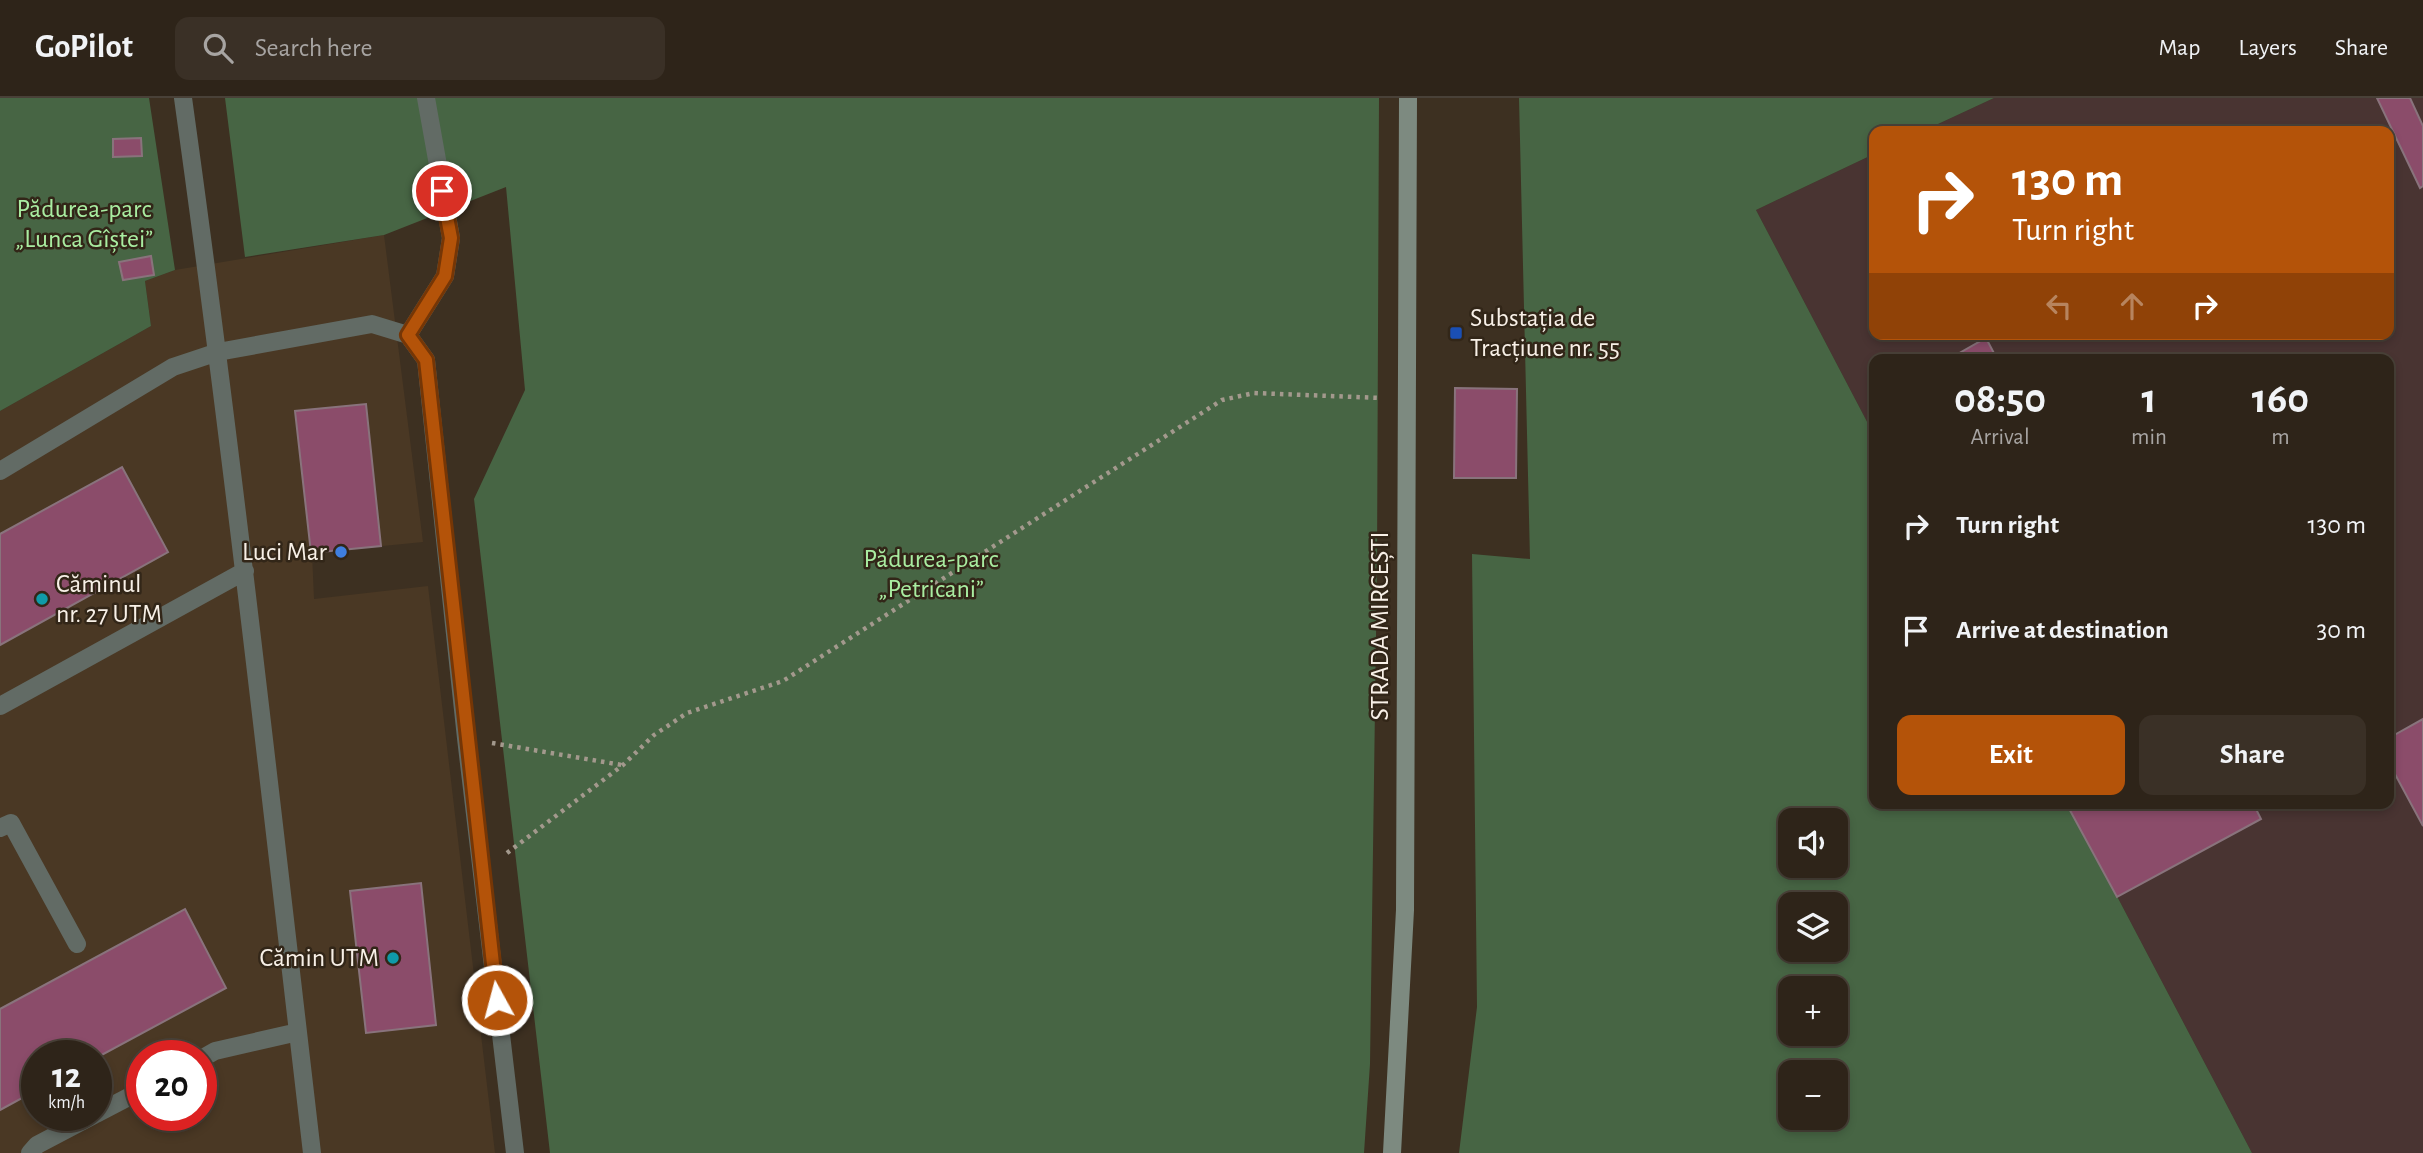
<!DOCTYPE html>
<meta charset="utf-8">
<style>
:root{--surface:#2e2419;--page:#3a3026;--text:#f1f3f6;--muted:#a7a4a2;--line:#494138;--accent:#b45309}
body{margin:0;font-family:"Alegreya Sans",sans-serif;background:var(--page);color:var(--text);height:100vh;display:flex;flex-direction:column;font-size:26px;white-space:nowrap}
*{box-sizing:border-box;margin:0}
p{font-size:23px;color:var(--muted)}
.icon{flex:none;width:38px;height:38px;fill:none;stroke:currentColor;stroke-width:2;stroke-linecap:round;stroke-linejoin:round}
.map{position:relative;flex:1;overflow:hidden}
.details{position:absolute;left:1869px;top:256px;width:525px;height:455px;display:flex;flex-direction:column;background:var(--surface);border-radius:14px;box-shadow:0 4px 10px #0003,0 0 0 2px var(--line)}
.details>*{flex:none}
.banner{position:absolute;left:1869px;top:28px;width:525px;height:214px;border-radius:14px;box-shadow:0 4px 10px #0003,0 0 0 2px var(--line);background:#b45309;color:#fff;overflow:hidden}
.controls{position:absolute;left:1778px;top:710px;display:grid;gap:14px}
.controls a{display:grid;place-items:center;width:70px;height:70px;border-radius:14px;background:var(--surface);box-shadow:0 4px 10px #0003,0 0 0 2px var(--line);font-size:35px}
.speed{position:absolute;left:21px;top:942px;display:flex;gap:14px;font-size:35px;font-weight:700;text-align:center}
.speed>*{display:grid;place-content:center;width:91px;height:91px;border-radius:50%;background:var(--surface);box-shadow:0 4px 10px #0003,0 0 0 2px var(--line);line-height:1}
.speed small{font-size:18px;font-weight:400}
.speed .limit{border:10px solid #d22;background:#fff;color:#111}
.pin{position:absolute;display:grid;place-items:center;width:60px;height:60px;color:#fff;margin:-30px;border:4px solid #fff;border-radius:50%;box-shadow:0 2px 7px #0007}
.me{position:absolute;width:77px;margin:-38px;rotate:353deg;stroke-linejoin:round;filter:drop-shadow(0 0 5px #0008)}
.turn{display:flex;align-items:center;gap:24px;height:147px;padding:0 28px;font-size:32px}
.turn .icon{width:91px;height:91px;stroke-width:2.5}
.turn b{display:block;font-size:49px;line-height:60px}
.lanes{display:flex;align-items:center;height:66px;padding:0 28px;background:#0003;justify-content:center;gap:35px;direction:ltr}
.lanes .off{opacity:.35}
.eta{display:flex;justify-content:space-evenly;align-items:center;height:119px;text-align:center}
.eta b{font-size:42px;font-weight:600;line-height:49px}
.primary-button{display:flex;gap:14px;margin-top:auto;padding:14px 28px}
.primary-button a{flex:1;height:80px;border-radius:14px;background:var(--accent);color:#fff;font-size:28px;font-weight:600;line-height:80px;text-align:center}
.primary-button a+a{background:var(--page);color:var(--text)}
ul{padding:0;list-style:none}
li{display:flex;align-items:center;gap:21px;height:105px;padding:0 28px}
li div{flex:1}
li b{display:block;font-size:26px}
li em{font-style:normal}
header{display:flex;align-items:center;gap:42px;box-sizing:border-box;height:98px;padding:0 35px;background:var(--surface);border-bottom:2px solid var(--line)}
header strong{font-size:33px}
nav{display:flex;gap:38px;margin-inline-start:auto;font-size:24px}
.search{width:490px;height:63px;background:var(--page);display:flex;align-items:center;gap:18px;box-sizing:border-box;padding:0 24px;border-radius:14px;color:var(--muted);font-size:26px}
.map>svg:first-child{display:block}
</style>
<header>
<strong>GoPilot</strong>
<div class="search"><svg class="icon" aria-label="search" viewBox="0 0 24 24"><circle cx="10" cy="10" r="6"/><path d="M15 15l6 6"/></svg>Search here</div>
<nav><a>Map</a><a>Layers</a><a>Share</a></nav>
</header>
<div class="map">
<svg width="2423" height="1055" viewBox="0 0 2423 1055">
<rect width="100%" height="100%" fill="#3d3021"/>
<path fill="#493432" d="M1994 0H2423V1055H2252L2068 705H2389V261H1874V337L1756 112 1874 56V236H2389V33H1923Z"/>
<path fill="#4a3824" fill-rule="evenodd" d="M384 137 423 444 312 455 314 501 428 488 495 1055H0V313L151 228 145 183 175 172ZM37 957H96V1017H37ZM142 957H201V1017H142Z"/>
<path fill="#476544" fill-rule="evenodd" d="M0 0H149L175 172 145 183 151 228 0 313Z
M225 0H1379L1377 467 1370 966 1364 1055H550L474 401 525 292 506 89 384 137 245 159Z
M1519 0H1994L1923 33H1874V56L1756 112 1874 337V705H2068L2252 1055H1459L1477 909 1472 456 1530 461ZM1790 723H1836V768H1790ZM1790 807H1836V852H1790ZM1790 891H1836V936H1790ZM1790 975H1836V1020H1790Z"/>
<path fill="#8b4c6a" stroke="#89737c" stroke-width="2" d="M2377 0H2410L2423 28V88L2420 90Z
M141 40 142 58 113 59V41Z
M151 158 154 177 123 182 119 164Z
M1986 240 1997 261H1949Z
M1455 290 1517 291 1516 380H1454Z
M366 306 381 448 311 455 295 313Z
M122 369 168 454 0 547V436Z
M2423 621V728L2389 665V640Z
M2066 705H2253L2261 721 2117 799Z
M421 785 436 927 366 935 350 793Z
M185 811 226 890 96 960V957H37V992L0 1012V911Z"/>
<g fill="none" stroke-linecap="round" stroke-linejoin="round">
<path stroke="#a3998d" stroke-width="4.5" stroke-dasharray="3.5 5" stroke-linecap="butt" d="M492 645 622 667
M507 755 623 667 654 637 687 615 783 583 1222 302 1254 295 1381 300"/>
<path stroke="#626b65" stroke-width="18" d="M183 0C232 351 271 703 312 1055
M408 237 445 178 451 140 426 0
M0 373 173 269 218 254 372 226 408 237 426 262 466 640 515 1055
M0 608 245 473
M0 730 11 725 77 846
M201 961 215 953 298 934
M96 1016 142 992
M30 1055 37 1047 94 1017"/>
<path stroke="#7d8a80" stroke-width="18" d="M1392 1055 1405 812 1408 0"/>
</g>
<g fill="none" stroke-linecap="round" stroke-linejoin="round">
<g stroke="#753606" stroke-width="18">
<path id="route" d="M442 93 451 140 445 178 408 237 426 262 497 902"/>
</g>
<use href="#route" stroke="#b45309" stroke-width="12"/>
</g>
<rect fill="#1a4fb4" stroke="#322618" stroke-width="2.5" x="1449" y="228" width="14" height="14" rx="3.5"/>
<circle fill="#3f7fe0" stroke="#322618" stroke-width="2.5" cx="341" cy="454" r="7"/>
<g fill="#0f9aa8" stroke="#322618" stroke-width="2.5">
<circle cx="42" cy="501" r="7"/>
<circle cx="393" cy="860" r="7"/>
</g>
<g text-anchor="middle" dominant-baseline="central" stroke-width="5" stroke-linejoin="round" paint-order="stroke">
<g font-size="26" fill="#a9eda1" stroke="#322618">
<text x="84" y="111">Pădurea-parc<tspan x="84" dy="30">„Lunca Gîștei”</tspan></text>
<text x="931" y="461">Pădurea-parc<tspan x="931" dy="30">„Petricani”</tspan></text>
</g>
<g font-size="26" fill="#f8f0e7" stroke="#322618" text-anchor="start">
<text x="1470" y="220">Substația de<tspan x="1470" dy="30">Tracțiune nr. 55</tspan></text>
<text x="327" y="454" text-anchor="end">Luci Mar</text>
<text x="56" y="486">Căminul<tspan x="56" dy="30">nr. 27 UTM</tspan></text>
<text x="379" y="860" text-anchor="end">Cămin UTM</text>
</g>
<g font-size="26" fill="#f8f0e7" stroke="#322618">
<text transform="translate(1380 528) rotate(-90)">STRADA MIRCEȘTI</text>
</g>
</g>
</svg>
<div class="controls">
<a><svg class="icon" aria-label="sound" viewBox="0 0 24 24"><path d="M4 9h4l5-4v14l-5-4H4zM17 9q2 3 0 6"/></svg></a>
<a><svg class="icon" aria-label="layers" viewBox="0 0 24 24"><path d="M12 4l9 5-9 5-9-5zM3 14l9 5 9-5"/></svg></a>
<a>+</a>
<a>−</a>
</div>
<div class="speed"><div>12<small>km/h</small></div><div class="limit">20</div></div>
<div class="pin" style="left:442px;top:93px;background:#d93025"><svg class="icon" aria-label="arrive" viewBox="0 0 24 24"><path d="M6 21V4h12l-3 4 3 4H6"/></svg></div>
<svg class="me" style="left:497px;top:902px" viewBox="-20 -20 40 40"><circle r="17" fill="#b45309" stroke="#fff" stroke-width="3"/><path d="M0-11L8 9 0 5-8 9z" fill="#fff"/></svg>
<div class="banner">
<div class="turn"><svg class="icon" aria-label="right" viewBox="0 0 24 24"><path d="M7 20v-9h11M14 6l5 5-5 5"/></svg><div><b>130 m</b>Turn right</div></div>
<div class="lanes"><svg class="icon off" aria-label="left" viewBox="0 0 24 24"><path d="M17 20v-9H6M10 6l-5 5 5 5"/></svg><svg class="icon off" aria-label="ahead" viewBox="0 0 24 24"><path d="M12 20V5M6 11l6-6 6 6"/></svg><svg class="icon" aria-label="right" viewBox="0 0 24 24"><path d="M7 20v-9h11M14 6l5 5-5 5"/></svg></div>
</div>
<section class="details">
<div class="eta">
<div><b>08:50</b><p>Arrival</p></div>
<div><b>1</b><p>min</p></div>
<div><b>160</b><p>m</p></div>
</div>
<ul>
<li><svg class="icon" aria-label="right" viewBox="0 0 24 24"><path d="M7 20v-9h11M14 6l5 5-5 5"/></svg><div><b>Turn right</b></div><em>130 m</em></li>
<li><svg class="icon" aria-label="arrive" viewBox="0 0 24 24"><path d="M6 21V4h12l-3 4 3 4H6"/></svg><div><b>Arrive at destination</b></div><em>30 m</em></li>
</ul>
<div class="primary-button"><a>Exit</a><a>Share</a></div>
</section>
</div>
